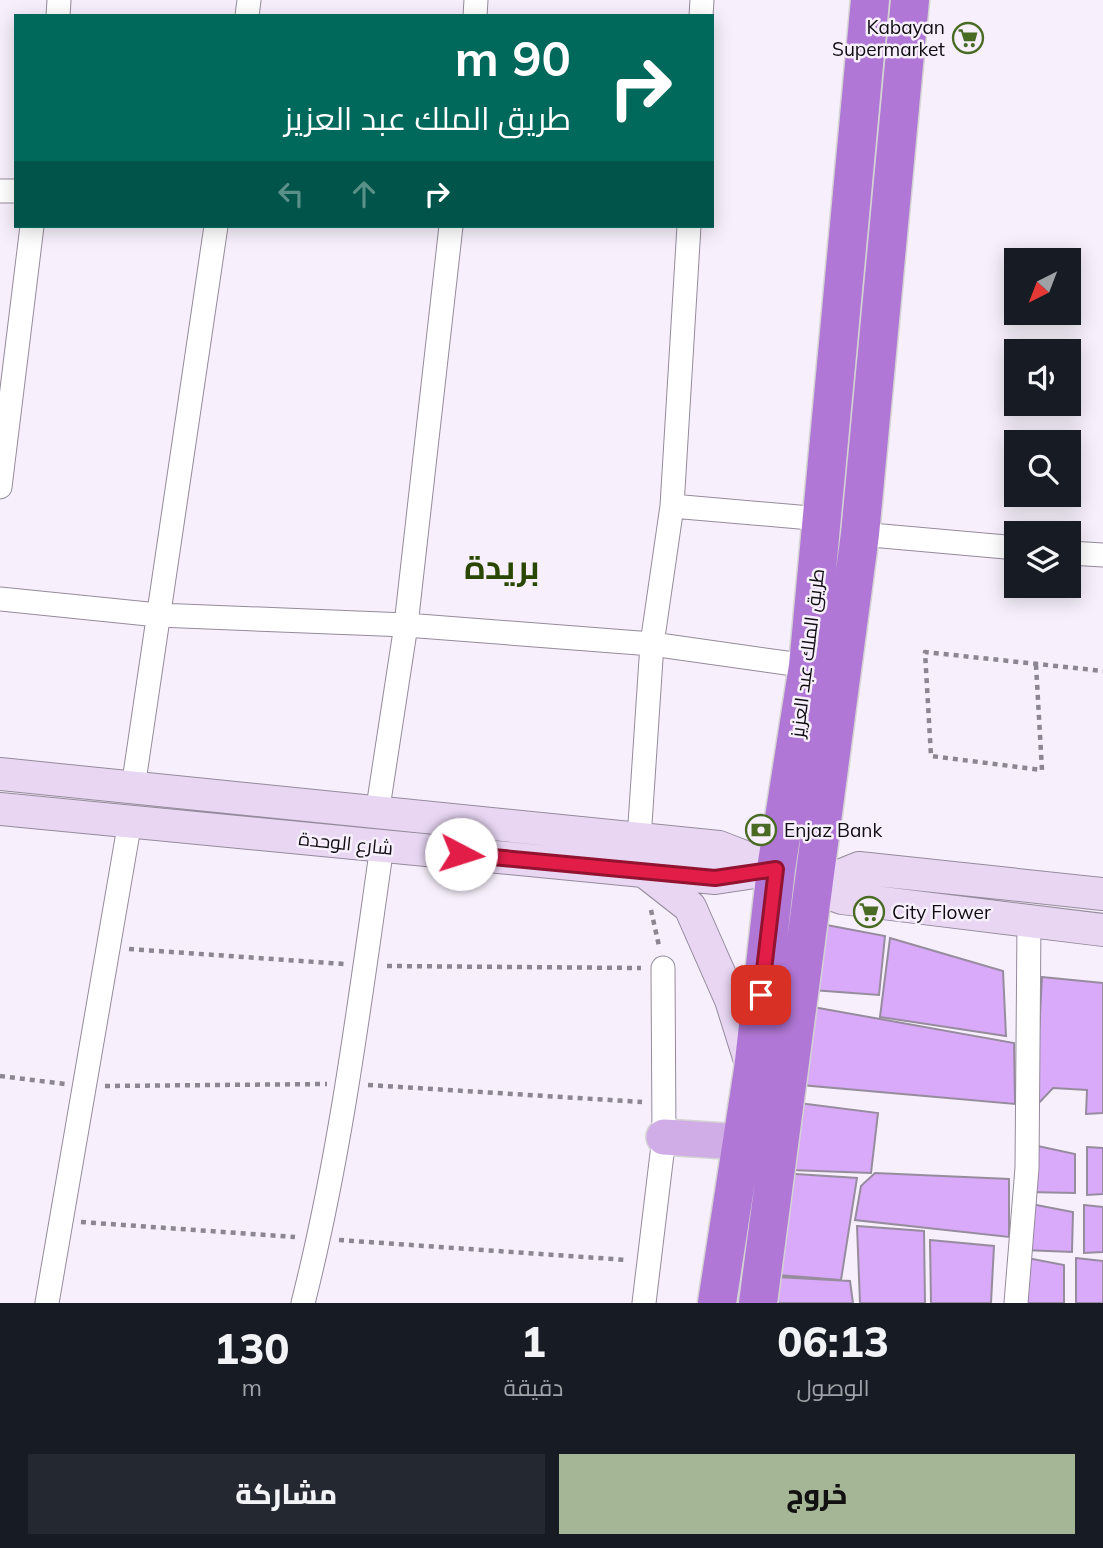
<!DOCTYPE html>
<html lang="ar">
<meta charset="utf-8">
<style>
:root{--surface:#171b24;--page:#242831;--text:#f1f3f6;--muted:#9ea1a6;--accent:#a5b697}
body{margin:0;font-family:Mulish,Cairo,sans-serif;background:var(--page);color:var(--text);direction:rtl;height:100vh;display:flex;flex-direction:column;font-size:26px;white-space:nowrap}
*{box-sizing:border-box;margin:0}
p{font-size:23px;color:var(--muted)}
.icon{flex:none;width:38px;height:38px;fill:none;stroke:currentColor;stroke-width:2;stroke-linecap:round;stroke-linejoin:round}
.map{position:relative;height:1303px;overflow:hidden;direction:ltr}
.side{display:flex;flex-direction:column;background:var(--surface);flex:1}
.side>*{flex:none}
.guide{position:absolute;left:14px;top:14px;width:700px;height:214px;border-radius:0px;box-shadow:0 4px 18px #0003;direction:rtl;background:#00695c;color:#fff;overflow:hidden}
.needle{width:46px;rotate:222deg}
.buttons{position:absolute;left:1004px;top:248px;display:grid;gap:14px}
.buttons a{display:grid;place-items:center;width:77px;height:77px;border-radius:0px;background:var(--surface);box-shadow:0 4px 18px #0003;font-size:35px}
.pin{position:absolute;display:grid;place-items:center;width:60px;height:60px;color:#fff;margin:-30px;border-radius:14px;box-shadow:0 4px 10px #0006}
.me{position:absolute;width:77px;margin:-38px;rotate:95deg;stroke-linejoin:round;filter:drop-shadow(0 0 5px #0008)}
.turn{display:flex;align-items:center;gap:24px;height:147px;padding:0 28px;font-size:32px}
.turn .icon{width:91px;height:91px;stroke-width:2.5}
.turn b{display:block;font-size:49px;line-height:60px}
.lanes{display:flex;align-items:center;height:66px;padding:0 28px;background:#0003;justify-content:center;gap:35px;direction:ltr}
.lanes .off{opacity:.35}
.eta{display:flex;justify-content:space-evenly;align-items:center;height:119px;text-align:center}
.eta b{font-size:42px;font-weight:800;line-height:49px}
.primary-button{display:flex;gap:14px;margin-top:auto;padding:14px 28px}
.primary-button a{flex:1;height:80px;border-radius:0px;background:var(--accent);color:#111;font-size:28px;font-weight:800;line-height:80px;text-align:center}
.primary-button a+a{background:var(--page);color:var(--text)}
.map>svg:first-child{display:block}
</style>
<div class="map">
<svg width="1103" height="1303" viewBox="0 0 1103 1303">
<rect width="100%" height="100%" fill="#f7f0fc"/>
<path fill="#d9aafa" stroke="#978c9e" stroke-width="2" d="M816 923 885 936 879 995 799 989Z
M890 938 1003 971 1006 1036 880 1017Z
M1042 977 1103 983V1113L1086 1114 1087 1090 1053 1088 1035 1107Z
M813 1007 1014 1043 1015 1104 801 1085Z
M799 1103 878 1113 871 1173 791 1170Z
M1033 1145 1075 1154V1193L1027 1192Z
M1087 1147 1103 1148V1194L1087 1195Z
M780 1173 857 1178 841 1280 766 1274Z
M875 1173 1009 1179V1237L855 1220 861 1186Z
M1031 1204 1073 1212 1072 1252 1024 1250Z
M1084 1205 1103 1207V1252L1084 1253Z
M857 1226 924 1231 925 1303H860Z
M930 1240 994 1246 991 1303H931Z
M1022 1257 1064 1265V1303H1016Z
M1076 1258 1103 1261V1303H1076Z
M758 1276 850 1281 853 1303H755Z"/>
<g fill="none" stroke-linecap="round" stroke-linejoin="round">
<g stroke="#948a9c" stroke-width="25">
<path id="street" d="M58 16 59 0
M247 16 249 0
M475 16 476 0
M701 16 702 0
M0 191H16
M0 487 32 226
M672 506 822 519
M860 534 1017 548
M1069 553 1103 555
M0 599 158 615 406 625 652 644 808 666
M133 788 216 226
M377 814 406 625 451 226
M639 839 652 644 672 506 689 226
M47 1303 130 821
M303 1303C341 1153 360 999 382 846
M644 1303 664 1137 663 968
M1016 1303 1027 1168 1029 922"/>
</g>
<g stroke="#948a9c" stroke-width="34">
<path id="secondary" d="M0 774 719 847 776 869
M0 809 715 878 775 869
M644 871 690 907 731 1000 752 1067
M812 887 859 868 1103 894
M812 887 842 898 1103 930"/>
</g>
<g stroke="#d4d3d4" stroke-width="38">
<path id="primary" d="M664 1137 740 1142"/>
</g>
<g stroke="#d4d3d4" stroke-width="41">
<path id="highway" d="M717 1303 753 1070 776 869 808 666 870 0
M758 1303 860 534 910 0"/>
</g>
<path stroke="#8b868f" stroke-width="4.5" stroke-dasharray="5 5" stroke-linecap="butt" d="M1036 665 1042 770 931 756 925 652 1103 671
M651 910 659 946
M129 949 344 964
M387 966 641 968
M0 1076 65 1084
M368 1085 642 1102
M105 1086 327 1084
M81 1222 295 1237
M339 1240 627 1260"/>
<use href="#street" stroke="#fff" stroke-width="23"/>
<use href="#secondary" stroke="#e8d6f3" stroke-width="32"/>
<use href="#primary" stroke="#d0ade6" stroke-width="35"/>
<use href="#highway" stroke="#b177d6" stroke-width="38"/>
</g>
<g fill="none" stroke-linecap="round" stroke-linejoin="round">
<g stroke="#92132f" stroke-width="18">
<path id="route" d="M461 854 715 878 776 869 761 995"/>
</g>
<use href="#route" stroke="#e11d48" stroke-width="12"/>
</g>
<defs>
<g id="supermarket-ring" transform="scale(1.575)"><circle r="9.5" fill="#f7f0fc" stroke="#496b23" stroke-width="1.5"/><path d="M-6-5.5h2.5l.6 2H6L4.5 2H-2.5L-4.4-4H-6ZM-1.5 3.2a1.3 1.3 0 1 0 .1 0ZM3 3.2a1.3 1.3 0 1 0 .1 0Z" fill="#496b23"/></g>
<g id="bank-ring" transform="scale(1.575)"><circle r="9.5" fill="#f7f0fc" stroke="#496b23" stroke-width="1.5"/><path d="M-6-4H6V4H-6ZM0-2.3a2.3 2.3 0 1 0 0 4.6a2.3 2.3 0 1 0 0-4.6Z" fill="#496b23"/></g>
</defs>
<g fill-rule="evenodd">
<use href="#supermarket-ring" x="968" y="38"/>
<use href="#bank-ring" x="761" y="830"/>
<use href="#supermarket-ring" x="869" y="912"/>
</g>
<g text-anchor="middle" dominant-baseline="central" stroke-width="5" stroke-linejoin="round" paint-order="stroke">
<g font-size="19" fill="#0f0b11" stroke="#f7f0fc" text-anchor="start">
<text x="945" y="27" text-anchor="end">Kabayan<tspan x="945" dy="22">Supermarket</tspan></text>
<text x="784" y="830">Enjaz Bank</text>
<text x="892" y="912">City Flower</text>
</g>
<g font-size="19" fill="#0f0b11" stroke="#f7f0fc">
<text transform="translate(807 653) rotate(-83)">طريق الملك عبد العزيز</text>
<text transform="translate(346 843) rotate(6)">شارع الوحدة</text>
</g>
<g font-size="33" font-weight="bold" fill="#2a4700" stroke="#f7f0fc">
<text x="502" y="566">بريدة</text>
</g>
</g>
</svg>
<div class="buttons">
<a><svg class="needle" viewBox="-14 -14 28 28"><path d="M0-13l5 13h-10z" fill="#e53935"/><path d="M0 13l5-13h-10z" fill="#9ea1a6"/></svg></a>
<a><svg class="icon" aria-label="sound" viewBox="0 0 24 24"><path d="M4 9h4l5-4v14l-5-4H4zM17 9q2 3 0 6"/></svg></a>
<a><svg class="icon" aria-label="search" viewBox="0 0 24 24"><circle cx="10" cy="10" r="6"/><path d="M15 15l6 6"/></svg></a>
<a><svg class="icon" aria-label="layers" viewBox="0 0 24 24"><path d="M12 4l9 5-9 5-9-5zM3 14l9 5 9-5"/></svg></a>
</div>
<div class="pin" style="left:761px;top:995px;background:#d93025"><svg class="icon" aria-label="arrive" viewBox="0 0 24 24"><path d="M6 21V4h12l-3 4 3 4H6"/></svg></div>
<svg class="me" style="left:461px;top:854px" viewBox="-20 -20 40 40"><circle r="19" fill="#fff"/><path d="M0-13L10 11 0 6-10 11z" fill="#e11d48"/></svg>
<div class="guide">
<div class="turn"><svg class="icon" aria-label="right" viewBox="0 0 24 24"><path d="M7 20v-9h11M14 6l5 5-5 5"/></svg><div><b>90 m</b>طريق الملك عبد العزيز</div></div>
<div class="lanes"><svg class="icon off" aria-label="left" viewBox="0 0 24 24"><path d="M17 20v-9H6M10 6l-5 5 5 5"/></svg><svg class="icon off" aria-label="ahead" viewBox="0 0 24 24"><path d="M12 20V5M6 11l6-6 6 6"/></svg><svg class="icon" aria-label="right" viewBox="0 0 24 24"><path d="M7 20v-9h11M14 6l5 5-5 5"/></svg></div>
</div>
</div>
<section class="side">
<div class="eta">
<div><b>06:13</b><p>الوصول</p></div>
<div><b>1</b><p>دقيقة</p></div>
<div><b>130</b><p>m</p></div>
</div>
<div class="primary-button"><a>خروج</a><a>مشاركة</a></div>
</section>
